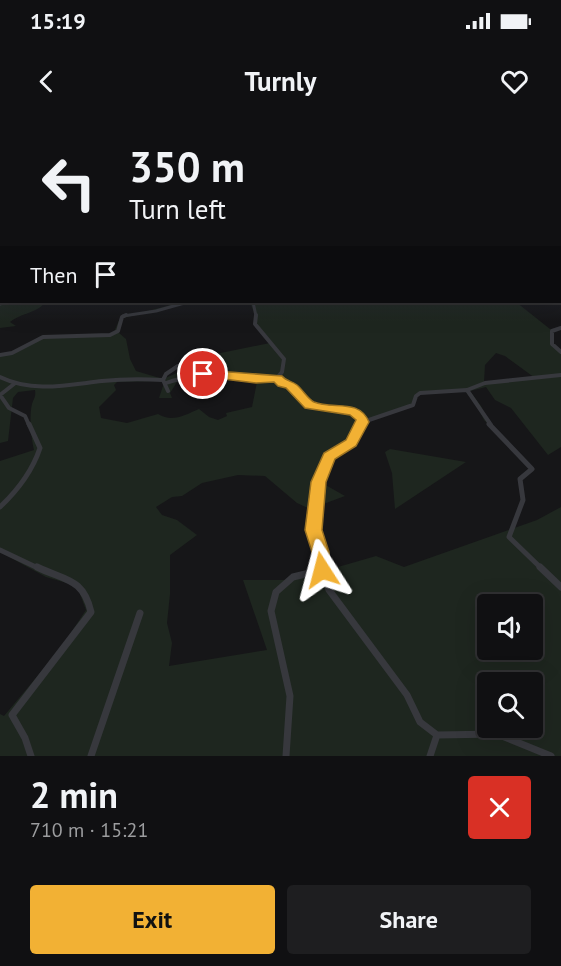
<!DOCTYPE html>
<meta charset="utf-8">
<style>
:root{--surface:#101012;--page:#1e1e20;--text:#f1f3f6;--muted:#9c9d9f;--line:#303032;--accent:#f2b134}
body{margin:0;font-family:"PT Sans",sans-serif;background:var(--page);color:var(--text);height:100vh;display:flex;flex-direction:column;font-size:22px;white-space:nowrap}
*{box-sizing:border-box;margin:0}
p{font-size:20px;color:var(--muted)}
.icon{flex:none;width:33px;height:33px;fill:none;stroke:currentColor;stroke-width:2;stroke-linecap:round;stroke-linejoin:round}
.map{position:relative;height:636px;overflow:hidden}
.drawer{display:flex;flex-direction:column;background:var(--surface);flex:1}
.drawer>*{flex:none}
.banner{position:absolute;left:0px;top:0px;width:561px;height:183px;box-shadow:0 6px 24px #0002,0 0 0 2px var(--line);background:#101012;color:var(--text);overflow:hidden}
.controls{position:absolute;left:477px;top:474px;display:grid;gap:12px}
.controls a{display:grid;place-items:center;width:66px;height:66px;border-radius:6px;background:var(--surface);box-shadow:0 6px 24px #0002,0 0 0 2px var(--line);font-size:30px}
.pin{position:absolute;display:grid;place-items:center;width:51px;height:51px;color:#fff;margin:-26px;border:3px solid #fff;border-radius:50%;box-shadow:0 2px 6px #0007}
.me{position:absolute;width:66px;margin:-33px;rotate:351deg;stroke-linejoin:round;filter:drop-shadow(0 0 4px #0008)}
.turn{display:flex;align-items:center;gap:21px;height:126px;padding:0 30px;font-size:27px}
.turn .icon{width:78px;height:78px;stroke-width:2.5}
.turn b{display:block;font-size:42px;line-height:51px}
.then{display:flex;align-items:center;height:57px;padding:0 30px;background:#0003;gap:12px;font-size:22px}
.round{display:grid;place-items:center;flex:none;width:63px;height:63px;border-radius:6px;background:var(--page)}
.overview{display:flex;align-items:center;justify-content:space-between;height:102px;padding:0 30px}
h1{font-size:36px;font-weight:700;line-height:45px}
.button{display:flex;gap:12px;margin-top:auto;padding:12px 30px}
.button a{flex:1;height:69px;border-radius:6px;background:var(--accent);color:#111;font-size:24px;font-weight:700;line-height:69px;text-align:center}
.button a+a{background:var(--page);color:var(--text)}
.status{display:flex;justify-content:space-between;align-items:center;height:42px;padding:0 30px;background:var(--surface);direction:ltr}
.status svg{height:16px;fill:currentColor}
header{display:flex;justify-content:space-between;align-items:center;height:78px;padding:0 30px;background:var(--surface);font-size:27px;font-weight:700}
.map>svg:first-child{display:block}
</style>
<div class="status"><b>15:19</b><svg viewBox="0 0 49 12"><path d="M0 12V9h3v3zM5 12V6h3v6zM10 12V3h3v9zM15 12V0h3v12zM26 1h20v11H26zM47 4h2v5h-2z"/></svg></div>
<header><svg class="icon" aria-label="back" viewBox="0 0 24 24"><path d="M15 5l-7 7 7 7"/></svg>Turnly<svg class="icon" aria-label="heart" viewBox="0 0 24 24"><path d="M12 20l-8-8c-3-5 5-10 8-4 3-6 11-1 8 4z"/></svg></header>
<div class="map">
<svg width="561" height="636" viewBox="0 0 561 636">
<rect width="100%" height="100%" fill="#161618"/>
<path fill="#1e261f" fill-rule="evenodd" d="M0 113 2 182H45C38 193 21 193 10 202L16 206 0 208Z
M183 182H191L123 198 119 213 126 219 130 239 136 251 163 259 186 249 201 237 270 223 254 204 255 195 250 182H516L550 209 555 210 553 211V224L561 231V327L548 335 511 288 495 280 486 267 470 271 481 286 491 307 484 300 477 286 465 271 421 274 417 276 414 285 364 302 352 324 330 337 322 363 345 376 310 389 297 383 265 356 238 355 202 363 182 376 172 377 156 387 162 395 177 400 197 415 170 435V474L167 503 172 523 169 546 267 530 243 460H293L376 436 404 447 537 400 561 387V636H0V594L4 596 60 529 86 490 77 466 46 457 0 432V341L34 330C31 317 29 297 32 284 34 278 36 277 35 270L18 272 13 278 8 321 0 323V234L11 233 41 216 108 215 114 212 120 198ZM496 233 505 236 535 258 484 262 485 245ZM224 256 257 262 252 287 226 293 227 296 218 300 209 297 199 289C185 295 172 303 158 294L127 303 101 298 99 287 116 270 114 265 117 262 160 261 164 263 159 278H172L170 273 179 259ZM488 484H532V530H488ZM488 562H532V608H488Z
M390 329 466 342 395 389 392 353 385 332Z"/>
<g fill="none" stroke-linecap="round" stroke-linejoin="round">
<path stroke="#37383d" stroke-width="3" d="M253 182 256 196
M0 184 6 182
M123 196 156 191 188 182"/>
<path stroke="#37383d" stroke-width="4" d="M256 195 255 204 284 239 282 252 277 258
M561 208 552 211V224L561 232
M0 235 12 233 43 217 110 215 118 211 122 197 126 195
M0 257C33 273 67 265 102 261 122 259 143 259 163 260L168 271
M163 260 166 254 178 246
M166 263C203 249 239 262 277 258L282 263 291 265 309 285 354 291 363 302
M14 264 0 275 9 288 25 296 29 305
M467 270 491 305
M361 305 363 302 413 285 416 276 420 273 467 270 485 263 561 255"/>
<path stroke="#37383d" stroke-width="5" d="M489 304 532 349 520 359 523 380 509 417 542 449
M0 387C18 370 32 352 40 328L29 304
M0 430 40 449
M322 449 321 432 313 410 319 362 329 336 351 323 362 304"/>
<path stroke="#37383d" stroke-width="7" d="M322 447 329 470 407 575 420 602 437 615 497 614 551 636
M540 447 561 467
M31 636 25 618 12 595 91 492C83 458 66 461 37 447
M91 636 140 493
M286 636 290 576 271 491 276 472 293 457 322 450
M430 636 437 615"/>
</g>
<linearGradient id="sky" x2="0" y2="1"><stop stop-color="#0c0c0d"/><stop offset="0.56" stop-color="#363c48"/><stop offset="1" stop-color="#363c48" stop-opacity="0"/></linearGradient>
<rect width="561" height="202" fill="url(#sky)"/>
<path fill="#f2b134" stroke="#9d7322" stroke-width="1.5" d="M203 250 282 256C286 261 292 261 297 265 303 270 308 279 314 282 333 290 359 278 369 302L356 326 335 339 326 362 322 410 329 432 330 450 328 455 322 457 315 455 312 432 305 410 311 362 324 333 346 320 356 300 350 295 305 288 286 268 278 266 274 262 256 263 199 256V251Z"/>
</svg>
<div class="controls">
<a><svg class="icon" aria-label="sound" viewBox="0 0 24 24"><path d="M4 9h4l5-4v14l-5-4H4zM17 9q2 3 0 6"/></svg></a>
<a><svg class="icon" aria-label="search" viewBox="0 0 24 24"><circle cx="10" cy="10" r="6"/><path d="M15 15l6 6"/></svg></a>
</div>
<div class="pin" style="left:203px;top:254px;background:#d93025"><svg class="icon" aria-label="arrive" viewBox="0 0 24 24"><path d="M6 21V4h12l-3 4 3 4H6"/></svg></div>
<svg class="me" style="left:322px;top:450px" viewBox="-20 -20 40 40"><path d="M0-17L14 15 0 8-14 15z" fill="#f2b134" stroke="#fff" stroke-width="4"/></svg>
<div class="banner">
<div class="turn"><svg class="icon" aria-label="left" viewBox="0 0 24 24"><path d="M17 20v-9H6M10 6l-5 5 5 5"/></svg><div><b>350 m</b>Turn left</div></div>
<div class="then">Then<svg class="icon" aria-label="arrive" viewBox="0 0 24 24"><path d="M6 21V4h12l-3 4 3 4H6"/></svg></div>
</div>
</div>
<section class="drawer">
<div class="overview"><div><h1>2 min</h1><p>710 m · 15:21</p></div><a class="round" style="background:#d93025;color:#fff"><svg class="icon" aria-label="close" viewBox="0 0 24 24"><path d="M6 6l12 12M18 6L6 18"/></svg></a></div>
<div class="button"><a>Exit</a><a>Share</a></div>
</section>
